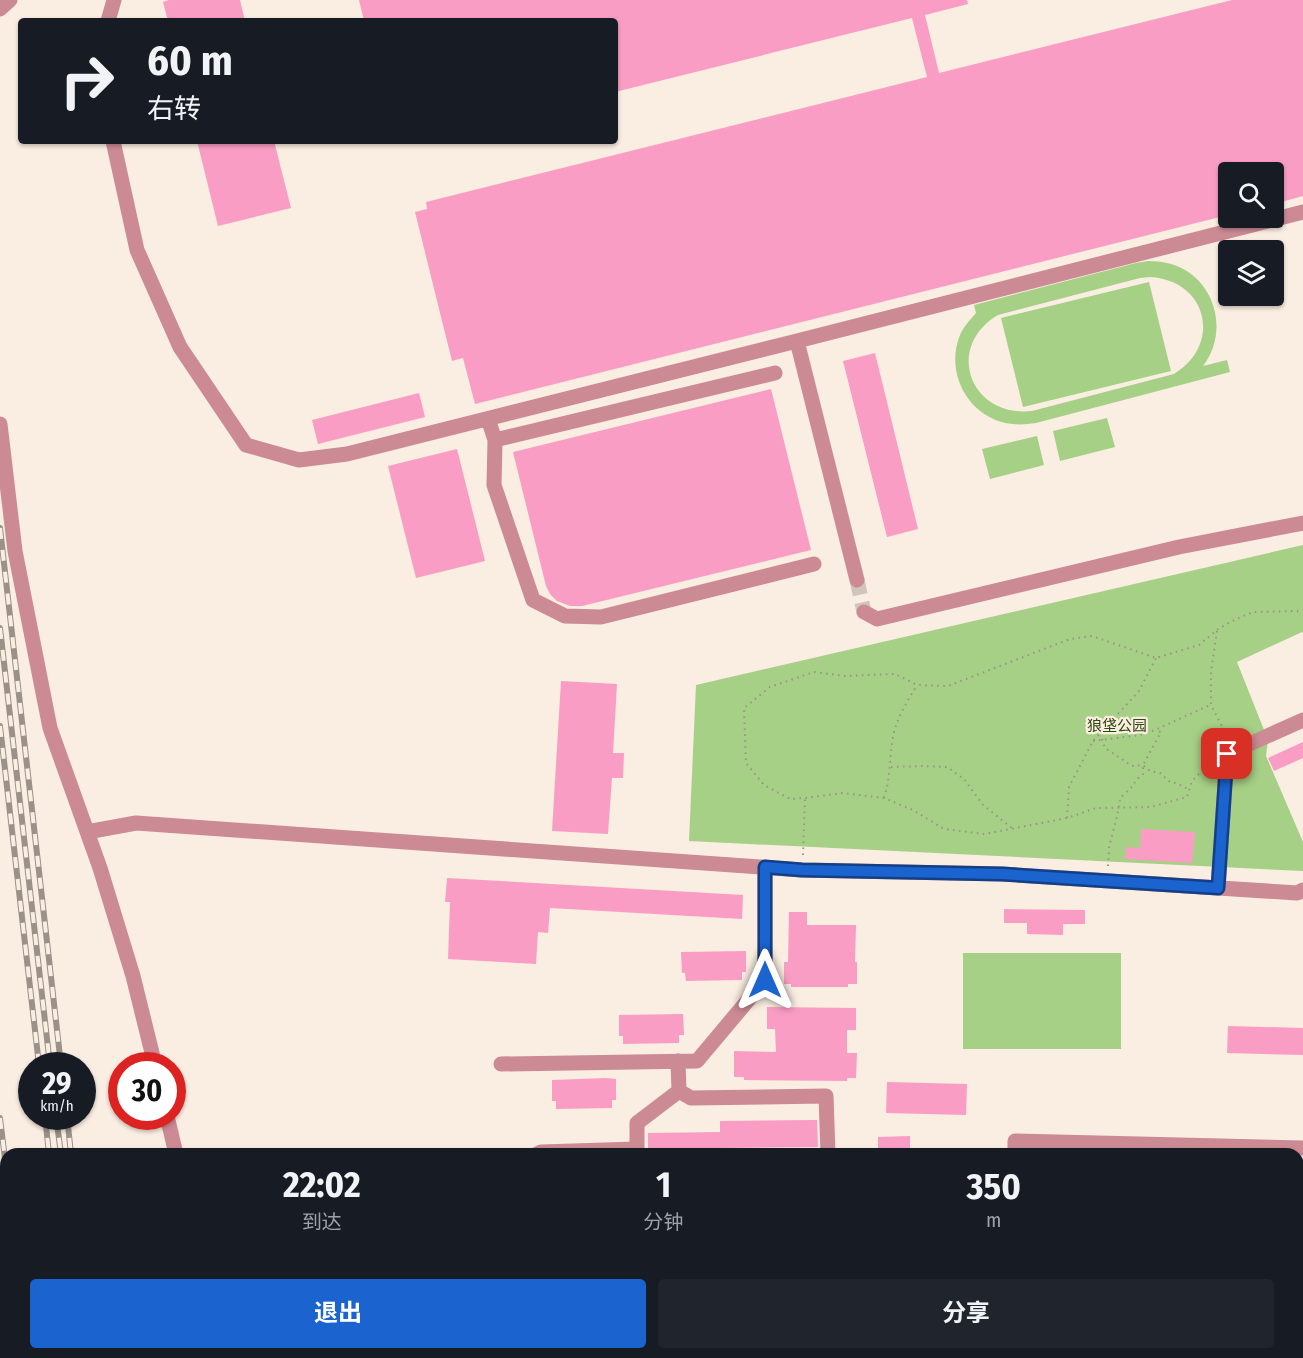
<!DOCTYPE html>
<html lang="zh">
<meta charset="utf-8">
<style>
:root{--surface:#171b24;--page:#20242c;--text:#f1f3f6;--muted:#9ea1a6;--accent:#1b63ce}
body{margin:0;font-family:"Fira Sans Condensed","Noto Sans SC",sans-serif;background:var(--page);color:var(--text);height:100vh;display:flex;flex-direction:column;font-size:22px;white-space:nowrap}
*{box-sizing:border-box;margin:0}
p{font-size:20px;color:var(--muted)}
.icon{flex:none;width:33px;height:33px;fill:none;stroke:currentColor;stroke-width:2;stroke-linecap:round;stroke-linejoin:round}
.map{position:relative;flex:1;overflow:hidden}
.details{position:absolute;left:0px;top:1148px;width:1304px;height:212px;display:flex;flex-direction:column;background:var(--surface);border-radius:18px 18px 0 0;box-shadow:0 2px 4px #0004}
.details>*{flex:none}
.top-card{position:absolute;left:18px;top:18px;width:600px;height:126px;border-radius:6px;box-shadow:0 2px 4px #0004;background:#171b24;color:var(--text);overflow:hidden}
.fabs{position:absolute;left:1218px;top:162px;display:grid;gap:12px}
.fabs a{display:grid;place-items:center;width:66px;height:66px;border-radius:6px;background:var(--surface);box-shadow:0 2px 4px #0004;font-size:30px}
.speed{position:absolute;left:18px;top:1052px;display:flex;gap:12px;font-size:30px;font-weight:700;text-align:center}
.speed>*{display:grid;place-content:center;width:78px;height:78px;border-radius:50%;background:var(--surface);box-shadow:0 2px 4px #0004;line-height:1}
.speed small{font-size:15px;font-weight:400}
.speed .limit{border:9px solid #d22;background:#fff;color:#111}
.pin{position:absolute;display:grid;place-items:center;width:51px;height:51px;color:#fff;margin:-26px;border-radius:12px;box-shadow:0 3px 9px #0006}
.me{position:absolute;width:66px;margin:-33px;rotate:0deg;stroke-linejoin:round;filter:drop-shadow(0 0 4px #0008)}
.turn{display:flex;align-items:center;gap:21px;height:126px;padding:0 30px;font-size:27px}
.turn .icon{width:78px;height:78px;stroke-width:2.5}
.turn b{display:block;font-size:42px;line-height:51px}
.eta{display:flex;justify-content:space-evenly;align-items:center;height:102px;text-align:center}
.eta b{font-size:36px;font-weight:700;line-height:42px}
.button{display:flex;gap:12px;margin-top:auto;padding:12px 30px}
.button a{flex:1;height:69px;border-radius:6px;background:var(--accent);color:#fff;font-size:24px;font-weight:700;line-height:69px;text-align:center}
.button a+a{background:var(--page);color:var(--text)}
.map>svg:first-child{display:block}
</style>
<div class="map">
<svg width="1303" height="1358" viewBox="0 0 1303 1358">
<rect width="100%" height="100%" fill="#faede1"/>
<path fill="#a6d085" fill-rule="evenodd" d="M1148 261C1156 261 1164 262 1171 264 1215 277 1230 331 1203 366L1227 360 1230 372 1036 423C1028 424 1021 425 1013 424 970 420 944 374 960 335 964 326 970 320 976 313L974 305 1136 263ZM1150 277C1207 280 1223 344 1174 374L1032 411C970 418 944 347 998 315L1140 278Z
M1149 282 1171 371 1023 407 1001 318Z
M1107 418 1115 447 1060 461 1053 431Z
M1037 436 1044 465 990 479 982 449Z
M1303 545V633L1302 632 1237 662 1268 740 1266 756 1303 842V871L689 841 696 685Z
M963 953H1121V1049H963Z"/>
<path fill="#fa9dc4" d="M169 0H240L245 21H168L163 2Z
M359 0H967L968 4 925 15 939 73 1232 0H1303V196L1274 204V172H1228V215L475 404 463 358 452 361 415 212 427 209 426 202 927 77 912 18 615 92V21H364Z
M197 141H274L291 208 218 226Z
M875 353 918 529 887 537 843 361Z
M771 389 811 550 582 606H570L557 601 550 594 546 586 513 452Z
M419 393 425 417 318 444 312 420Z
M457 449 485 561 416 578 388 466Z
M561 681 617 684 613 753H624L623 778H612L608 834 552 831Z
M1303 742V758L1274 771 1268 758Z
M1141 829 1195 832 1192 863 1125 859 1126 847 1140 848Z
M447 878 743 895 742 919 550 908 548 933 538 932 536 964 448 959 450 902H445Z
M1004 909 1085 910V924H1063V935L1027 934V923H1004Z
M789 912H807V925H856L855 962H857V984H848V987H791V984H784V962H788Z
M746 951V972H742V980L686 981 685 973H682L681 952Z
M767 1007 856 1008V1030H847V1053H857L856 1078H847V1081L744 1080V1077H734V1051L776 1052 775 1029H767Z
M683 1014 684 1035H679V1043L623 1044V1036H619V1015Z
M1228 1026 1303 1028V1055L1227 1053Z
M606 1078 616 1079V1100H612V1108L556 1109V1101H552V1080Z
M887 1082 967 1084 966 1115 886 1113Z
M817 1120 818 1147 721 1148V1154H648V1133L720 1132V1121Z
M910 1136V1154H878V1137Z"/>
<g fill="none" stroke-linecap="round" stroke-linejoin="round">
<path stroke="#d0c5ba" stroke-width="15" stroke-dasharray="15 8" stroke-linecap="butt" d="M857 580 864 612"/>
<path stroke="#9b9289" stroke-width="2" stroke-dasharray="1.5 4.5" stroke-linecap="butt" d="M1217 631 1211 672V705L1228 738
M1102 739 1105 748 1132 766 1143 765 1150 771 1160 773 1170 782 1176 783 1188 789
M1093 741 1140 735 1155 730 1210 705
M1213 763 1206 767 1192 781 1187 797 1151 807 1096 808 1067 818 985 834 944 829 913 810 884 798 843 793 805 798 790 799 764 785 746 763 744 708 770 687 814 672 845 676 895 674 917 685 948 686 1070 639 1092 636 1156 658 1199 645 1218 629 1236 619 1253 612 1297 611 1303 613
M891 767 923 766 947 767 964 779 983 805 1013 829
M884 798C891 777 889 759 893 737 897 717 907 702 917 685
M1067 818 1069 787 1093 741 1139 691 1156 658
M803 855 805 798
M1108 866 1109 848 1119 808 1120 798 1133 786 1136 780 1143 774V765L1161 732 1155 730"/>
<path stroke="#cb8a94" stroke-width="15" d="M0 9 10 0
M108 21 114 0
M113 141 137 250 180 347 246 445 299 460 347 454 797 341 857 580
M797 341 1303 212
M488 419 495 440 494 485 533 600 565 616 601 617 814 564
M0 424 15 551 50 728 100 868 133 976 155 1065
M495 440 775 373
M864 612 877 619 1179 547 1303 523
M87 832 136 823 802 870 1002 874 1297 893 1303 890
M1218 888 1227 754 1303 720
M678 1061 679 1091 691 1098 826 1096 828 1154
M501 1064 697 1061 765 980V867
M167 1116 176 1154
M537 1154 541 1152 637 1149
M637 1154V1123L679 1091
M1015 1154V1141L1303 1148
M0 1319 2 1318
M221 1353 222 1358
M493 1353 494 1358
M559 1353 560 1358
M617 1353 618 1358
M684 1353 685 1358
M752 1353 753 1358
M818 1353 819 1358
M384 1358 406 1353
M1013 1358V1353"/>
<g stroke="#9a9188" stroke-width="6">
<path id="rail" d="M0 528 61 1065
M0 628 50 1065
M0 726 39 1065
M45 1116 49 1154
M56 1116 61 1154
M67 1116 71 1154
M0 1118 6 1167
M29 1353V1358
M72 1353 73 1358
M84 1353V1358
M94 1353V1358"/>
</g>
<use href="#rail" stroke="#faede1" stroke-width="4" stroke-dasharray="11" stroke-linecap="butt"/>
</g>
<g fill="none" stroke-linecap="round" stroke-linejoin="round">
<g stroke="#124086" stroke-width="15">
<path id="route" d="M765 980V867L802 870 1002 874 1218 888 1227 754"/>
</g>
<use href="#route" stroke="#1b63ce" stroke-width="10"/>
</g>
<g text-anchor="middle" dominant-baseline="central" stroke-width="4.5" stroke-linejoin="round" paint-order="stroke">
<g font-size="15" fill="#2c480e" stroke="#faede1">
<text x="1117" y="726">狼垡公园</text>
</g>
</g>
</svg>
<div class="fabs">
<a><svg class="icon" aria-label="search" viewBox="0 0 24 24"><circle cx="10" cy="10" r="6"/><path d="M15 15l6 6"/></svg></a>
<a><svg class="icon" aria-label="layers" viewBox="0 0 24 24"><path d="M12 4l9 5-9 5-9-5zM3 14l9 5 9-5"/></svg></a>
</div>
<div class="speed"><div>29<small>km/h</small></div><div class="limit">30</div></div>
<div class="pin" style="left:1227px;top:754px;background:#d93025"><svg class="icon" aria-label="arrive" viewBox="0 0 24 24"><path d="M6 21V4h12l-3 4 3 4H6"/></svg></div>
<svg class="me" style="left:765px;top:980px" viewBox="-20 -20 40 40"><path d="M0-17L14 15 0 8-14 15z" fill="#1b63ce" stroke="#fff" stroke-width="4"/></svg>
<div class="top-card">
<div class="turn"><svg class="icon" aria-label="right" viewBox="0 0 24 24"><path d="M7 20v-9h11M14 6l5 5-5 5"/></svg><div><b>60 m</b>右转</div></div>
</div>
<section class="details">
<div class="eta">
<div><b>22:02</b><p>到达</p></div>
<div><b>1</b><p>分钟</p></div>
<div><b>350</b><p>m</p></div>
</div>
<div class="button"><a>退出</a><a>分享</a></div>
</section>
</div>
